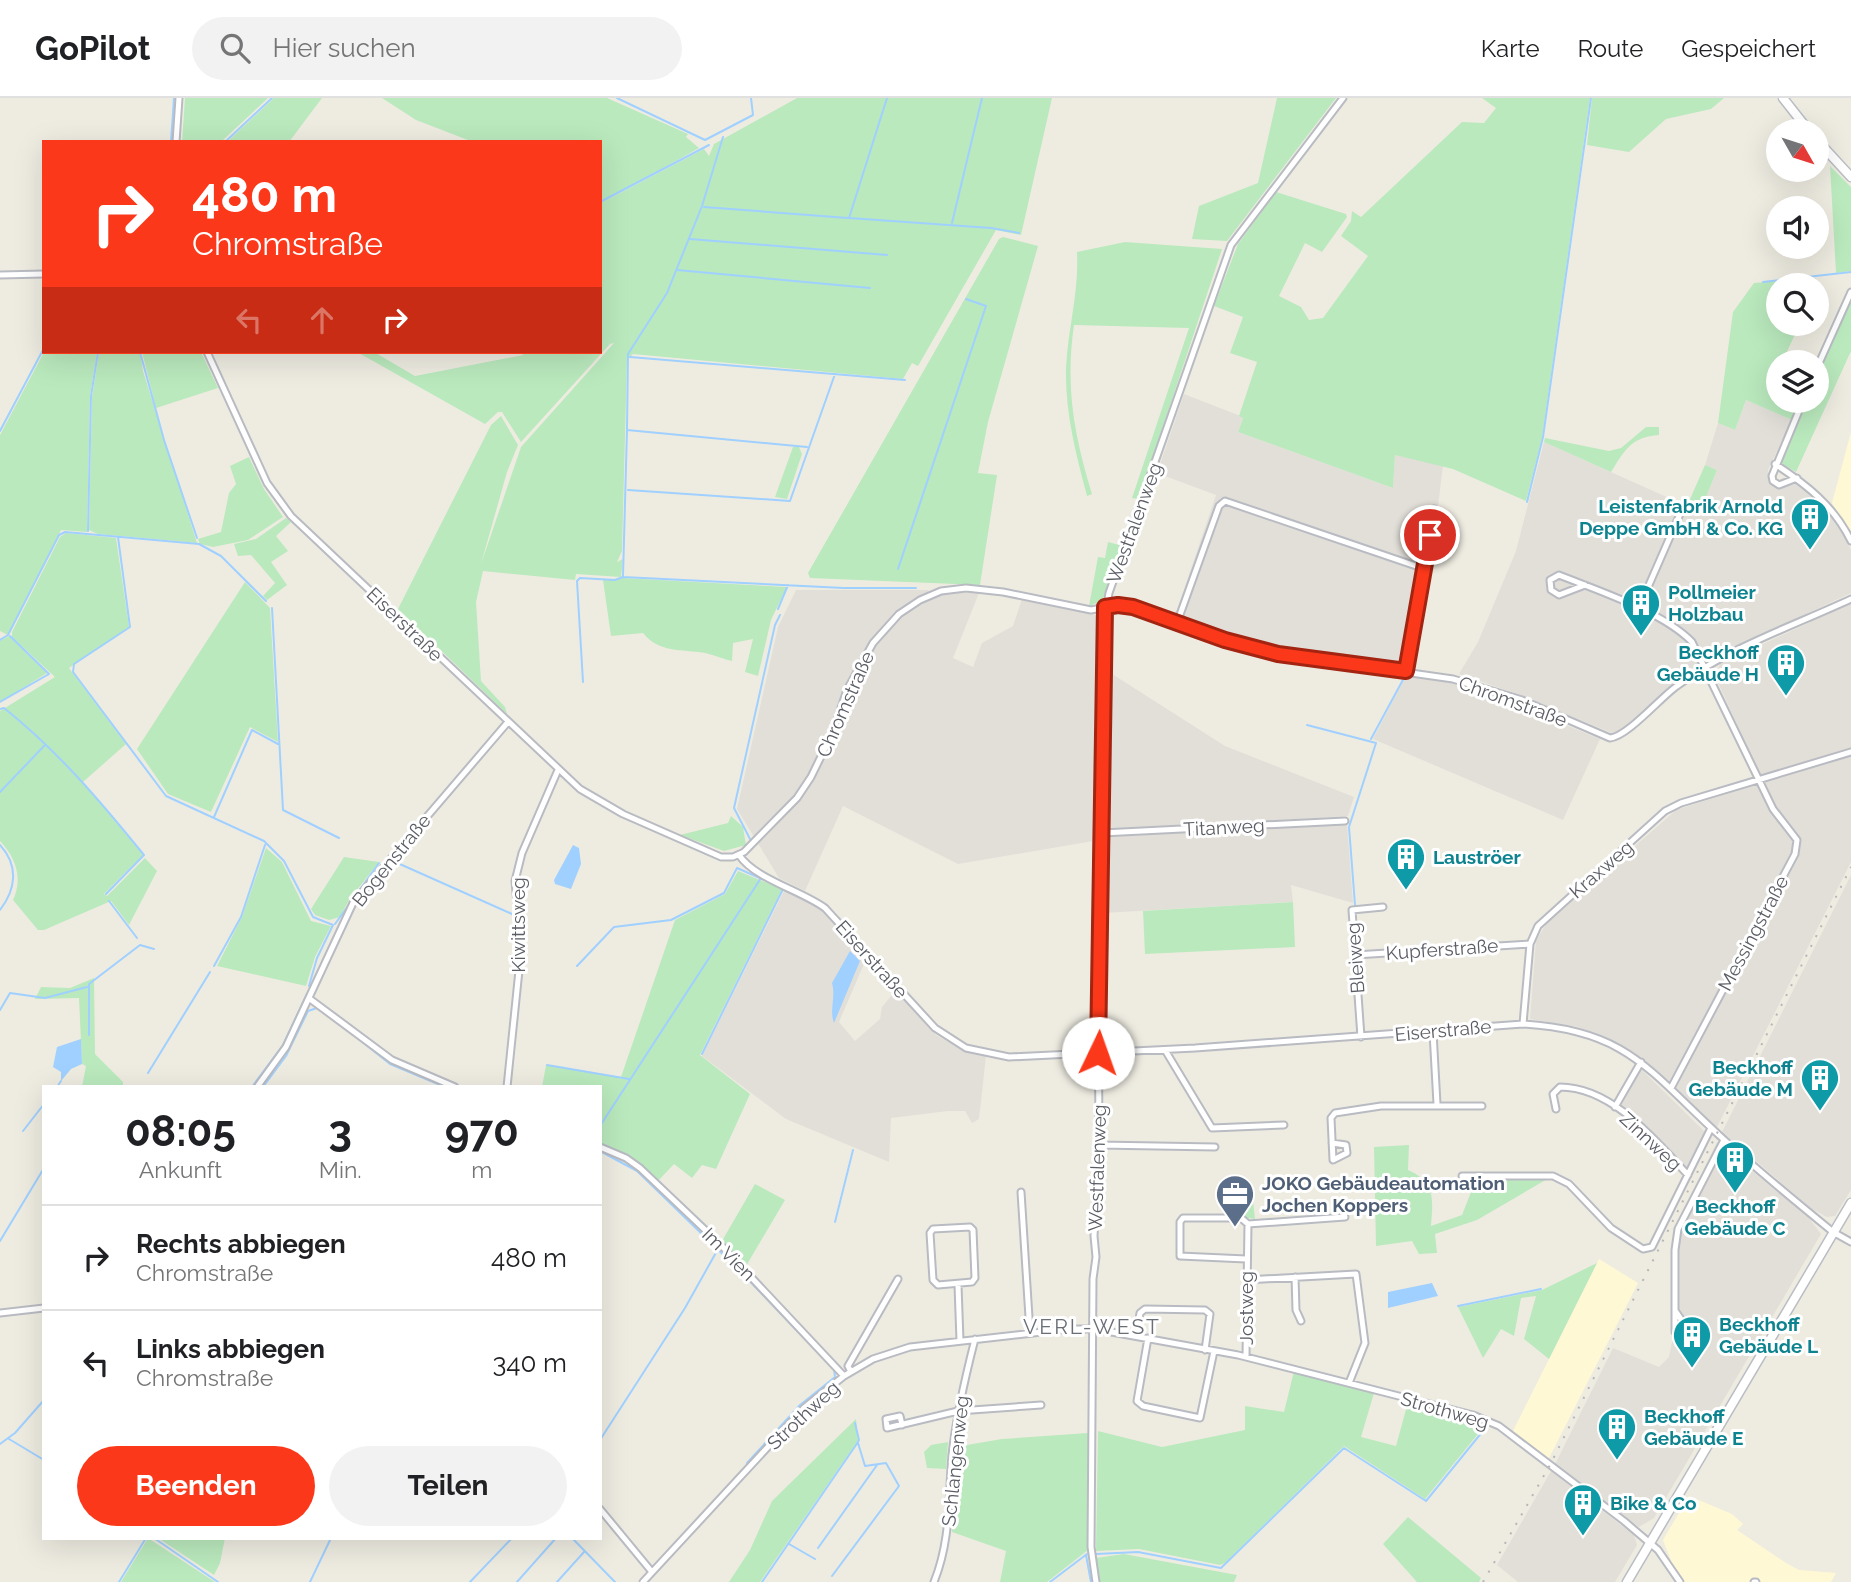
<!DOCTYPE html>
<html lang="de">
<meta charset="utf-8">
<style>
:root{--surface:#fff;--page:#f2f2f2;--text:#202124;--muted:#757577;--line:#e0e0e0;--accent:#fb381a}
body{margin:0;font-family:Raleway,sans-serif;background:var(--page);color:var(--text);height:100vh;display:flex;flex-direction:column;font-size:26px;white-space:nowrap}
*{box-sizing:border-box;margin:0}
p{font-size:23px;color:var(--muted)}
.icon{flex:none;width:38px;height:38px;fill:none;stroke:currentColor;stroke-width:2;stroke-linecap:round;stroke-linejoin:round}
.map{position:relative;flex:1;overflow:hidden}
.panel{position:absolute;left:42px;top:987px;width:560px;height:455px;display:flex;flex-direction:column;background:var(--surface);border-radius:0px;box-shadow:0 7px 28px #0002}
.panel>*{flex:none}
.hud{position:absolute;left:42px;top:42px;width:560px;height:214px;border-radius:0px;box-shadow:0 7px 28px #0002;background:#fb381a;color:#fff;overflow:hidden}
.needle{width:46px;rotate:129deg}
.controls{position:absolute;left:1766px;top:21px;display:grid;gap:14px}
.controls a{display:grid;place-items:center;width:63px;height:63px;border-radius:50%;background:var(--surface);box-shadow:0 7px 28px #0002;font-size:35px}
.pin{position:absolute;display:grid;place-items:center;width:60px;height:60px;color:#fff;margin:-30px;border:4px solid #fff;border-radius:50%;box-shadow:0 2px 7px #0007}
.me{position:absolute;width:77px;margin:-38px;rotate:3deg;stroke-linejoin:round;filter:drop-shadow(0 0 5px #0008)}
.turn{display:flex;align-items:center;gap:24px;height:147px;padding:0 35px;font-size:32px}
.turn .icon{width:91px;height:91px;stroke-width:2.5}
.turn b{display:block;font-size:49px;line-height:60px}
.lanes{display:flex;align-items:center;height:66px;padding:0 35px;background:#0003;justify-content:center;gap:35px;direction:ltr}
.lanes .off{opacity:.35}
.eta{display:flex;justify-content:space-evenly;align-items:center;height:119px;text-align:center}
.eta b{font-size:42px;font-weight:700;line-height:49px}
.cta{display:flex;gap:14px;margin-top:auto;padding:14px 35px}
.cta a{flex:1;height:80px;border-radius:42px;background:var(--accent);color:#fff;font-size:28px;font-weight:700;line-height:80px;text-align:center}
.cta a+a{background:var(--page);color:var(--text)}
ul{padding:0;list-style:none}
li{display:flex;align-items:center;gap:21px;height:105px;padding:0 35px;border-top:2px solid var(--line)}
li div{flex:1}
li b{display:block;font-size:26px}
li em{font-style:normal}
header{display:flex;align-items:center;gap:42px;box-sizing:border-box;height:98px;padding:0 35px;background:var(--surface);border-bottom:2px solid var(--line)}
header strong{font-size:33px}
nav{display:flex;gap:38px;margin-inline-start:auto;font-size:24px}
.search{width:490px;height:63px;background:var(--page);display:flex;align-items:center;gap:18px;box-sizing:border-box;padding:0 24px;border-radius:38px;color:var(--muted);font-size:26px}
.map>svg:first-child{display:block}
</style>
<header>
<strong>GoPilot</strong>
<div class="search"><svg class="icon" aria-label="search" viewBox="0 0 24 24"><circle cx="10" cy="10" r="6"/><path d="M15 15l6 6"/></svg>Hier suchen</div>
<nav><a>Karte</a><a>Route</a><a>Gespeichert</a></nav>
</header>
<div class="map">
<svg width="1851" height="1484" viewBox="0 0 1851 1484">
<rect width="100%" height="100%" fill="#eeece1"/>
<path fill="#fff8d5" d="M1851 334V435L1832 405Z
M1599 1161 1638 1185 1548 1362 1513 1333Z
M1689 1398 1732 1416 1743 1426 1737 1432 1786 1465 1799 1472 1836 1475 1831 1484H1684L1674 1470 1663 1442Z"/>
<path fill="#e2dfd9" d="M1184 296 1243 319 1238 334 1393 390 1395 357 1443 367 1437 417 1431 416 1406 561 1399 567 1280 552 1226 538 1171 517 1177 512 1216 397 1157 375Z
M1746 302 1792 322 1768 372V380L1779 390 1799 385 1837 423 1851 452V495L1699 566 1619 633 1612 635 1523 598 1459 576 1478 544 1516 453 1544 344 1700 414 1717 372 1705 367 1718 325 1735 332Z
M796 492H928L932 499 945 495H979L953 560 973 569 982 545 1013 528 1022 501 1099 518V742L958 766 843 708 805 793 779 780 737 711 778 529Z
M1851 505V764L1717 1029 1646 965 1614 944 1578 929 1530 921 1536 843 1546 826 1676 712 1763 684 1715 578 1720 566Z
M1109 574 1225 648 1354 699 1348 718 1112 732 1107 727Z
M1407 576 1451 584 1485 594 1600 641 1563 722 1373 641Z
M1347 725 1353 805 1291 787 1293 804 1104 815 1105 743 1109 739Z
M1851 777V1092L1835 1118 1827 1119 1812 1111 1722 1034Z
M785 791 824 813 867 859 839 924 855 943 880 921 882 909 896 892 936 937 959 950 986 958 979 1021 972 1025 965 1013H948L891 1020 889 1064 786 1021 702 958Z
M1641 971 1705 1034 1686 1072 1620 1010Z
M1717 1044 1809 1120 1821 1136 1654 1420 1639 1429 1555 1366 1613 1250 1659 1269 1669 1259 1672 1244 1687 1243 1694 1234 1672 1206 1673 1133Z
M1551 1373 1634 1437 1637 1447 1615 1484H1518L1497 1467Z"/>
<path fill="#bae9bd" d="M185 0H268L221 44H182Z
M274 0H322L289 44H227Z
M382 0H607L688 36 686 39 699 50 603 104 704 51 709 58 714 46 797 0H1052L1021 137 996 132 918 268 912 265 903 281 633 256 627 263 622 453 617 464 623 461 621 479 576 476 575 482 483 473 476 504 481 583 505 609 507 616 398 511 491 327 501 318 518 347 507 374 481 466 521 349 614 245 610 246 521 344 502 314H498L485 326 357 254H374L415 278 523 257 522 254H600V44H473L416 22Z
M1277 0H1336L1227 143 1192 141 1199 108 1258 85Z
M1482 0H1590L1542 340 1526 403 1453 371 1395 357 1393 390 1238 334 1243 320 1239 318 1257 264 1230 255 1243 219 1214 208 1238 146 1276 94 1346 116 1347 119 1322 154 1305 145 1279 198 1301 209 1309 222 1323 220 1368 158 1341 138 1351 123 1352 113 1361 119 1462 24 1484 25 1496 10Z
M1592 0H1724L1711 11 1666 21 1629 54 1587 47Z
M1830 68 1851 89V173L1836 175Z
M1003 139 1038 148 988 324 978 375 997 377 980 487 810 480 808 475 999 141Z
M1125 144 1222 151 1139 401 1132 400 1189 230 1074 227C1065 289 1074 337 1092 396L1087 398C1076 356 1065 315 1066 270 1068 229 1079 196 1077 154Z
M1816 180 1813 187H1778V226H1800L1782 264H1778V303H1800L1792 322 1746 302 1735 332 1718 325 1733 214 1754 185Z
M1851 202V253L1796 374 1782 366 1781 361 1807 303H1816L1817 280Z
M44 254H97L90 298 87 434 61 432 8 537 0 533V337Z
M99 254H140L143 273 197 445 98 436 89 432 92 299Z
M142 254H201L218 290 156 310Z
M1646 329H1659V337C1631 339 1625 352 1611 374L1544 344 1545 340 1609 353 1621 350Z
M793 349H799L802 356 787 401 775 399Z
M249 359 264 391 283 419 248 442 213 449 200 446 198 441 221 434 229 395 236 386 230 368Z
M1705 367 1717 372 1700 414 1687 408Z
M286 420 291 424 276 438 288 453 271 464 287 487 267 502 263 498 275 485 251 457 238 458 234 446 256 441Z
M66 435 116 440 129 529 69 570 126 646 83 684 143 757 104 796 107 798 145 760 157 773 129 827 111 803 44 832H38L13 802C23 780 16 760 0 743V613L55 579 12 539V534L60 439Z
M1108 444 1123 448 1102 503 1089 508 1098 459 1105 460Z
M623 480 787 489 771 522 758 578 745 574 753 541 733 545 732 563C723 561 714 557 705 555 681 551 659 555 643 535L611 538 603 482Z
M245 484 270 510 278 644 250 629 211 714 168 696 137 651Z
M9 538 47 575 0 604V543Z
M731 718 743 729 746 747 724 753 680 737 728 725Z
M266 750 282 764 311 823 331 828 315 859 306 888 217 868 242 819Z
M344 759 379 764 349 802 340 819 329 822 315 817 311 811Z
M738 773 782 791 700 957 750 996 716 1071 702 1067 692 1080 674 1066 658 1083 627 1057 600 1045V989H542L546 967 621 979 675 822 725 796Z
M1293 804 1295 849 1145 856 1143 813Z
M94 880 95 956 123 984V989H82L86 968 82 966 79 900 35 901 41 889 70 890Z
M1409 1047 1408 1072C1436 1084 1433 1102 1431 1128L1462 1117 1477 1079 1549 1080 1477 1122 1435 1136 1437 1155 1419 1156 1412 1143 1376 1148 1374 1049Z
M755 1086 785 1102 746 1168 722 1143Z
M1252 1094 1255 1121 1229 1117V1096Z
M1597 1165 1549 1261 1524 1241 1536 1198 1521 1200 1514 1238 1501 1231 1483 1260 1458 1209 1542 1192Z
M1294 1273 1374 1295 1361 1339 1396 1348 1408 1304 1486 1326 1425 1401 1344 1348 1225 1465 1220 1467 1139 1451 1096 1453 1098 1333 1162 1349 1245 1332V1308L1284 1314Z
M856 1321 858 1342 855 1347 760 1484H729L750 1452 772 1403Z
M1088 1335V1452L1047 1484H1000L1006 1453 952 1434 955 1349 1002 1341Z
M948 1344 946 1371 927 1370 924 1354 931 1347Z
M1408 1419 1481 1480 1479 1484H1417L1383 1446Z
M148 1440 215 1484H121Z
M158 1440H225L220 1465 214 1477Z
M1124 1456 1237 1477 1234 1484H1100L1096 1460Z"/>
<path fill="#a0d0ff" d="M573 747 579 750 581 766 571 791 555 786 554 782Z
M850 853 860 863 834 925C829 913 836 899 832 885Z
M81 941 82 966 71 971 61 983V974L53 969 57 949Z
M1432 1185 1438 1198 1388 1210V1194Z"/>
<g fill="none" stroke-linecap="round" stroke-linejoin="round">
<path stroke="#a0d0ff" stroke-width="2" d="M617 0 705 42 753 17 751 0
M887 0 849 120 991 130 1019 135
M171 44 174 0
M225 44 272 0
M602 103 709 47
M704 109 848 120
M952 125 982 0
M690 141 887 157
M677 172 870 190
M1763 184 1851 174
M140 254 164 342 197 440
M630 259 905 282
M1816 278 1849 206
M627 331 628 256 667 195 702 108 723 39
M0 333 44 250
M628 392 790 403 835 276
M1527 404 1543 339 1591 0
M88 433 91 298 98 254
M118 439 130 529 74 566 73 574 166 698 264 743 284 763 313 819 333 827 317 860 309 888
M898 471 986 208 966 201
M623 478 627 332 807 349
M272 510 283 712 339 740
M778 511 788 487
M0 542 8 537 59 437 65 434 199 446 221 458 266 503
M1107 576 1108 526
M583 584 577 483 580 480 615 482 623 479 844 490H916
M0 604 49 576 10 538
M0 611 4 610C58 653 101 704 144 757L106 796
M1307 627 1376 645 1349 729 1355 807
M1371 641 1405 578
M0 694 45 647
M214 719 252 632 278 646
M750 741 734 710 775 527 780 517
M0 747C19 768 16 791 0 812
M393 763 512 816
M109 803 137 840
M359 805 371 788
M335 826 379 765
M214 868 241 819 265 747
M577 868 614 829 671 822 724 795 737 770 771 785
M0 912 10 895 45 900 87 889
M336 923 390 966 445 989
M89 937V886L140 847 154 851
M702 956 783 791
M547 967 629 981
M148 975 210 874
M57 989 61 983
M252 989 283 947 307 896
M263 989 286 958 308 913 317 910
M600 1028 761 780
M23 1033 44 1006
M600 1053 637 1073 738 1171
M835 1124 853 1052
M0 1143 44 1070
M742 1175 806 1242
M1458 1208 1541 1191
M9 1341 44 1362
M600 1342 685 1210 718 1151
M0 1346 15 1335 44 1302
M747 1365 800 1307 835 1279 834 1271
M154 1440 218 1484
M572 1440 615 1484
M789 1446 815 1461
M818 1450 877 1367
M1096 1456 1138 1454 1221 1470 1344 1350 1426 1403 1487 1328
M1086 1457 1091 1484
M832 1478 899 1388 886 1365 865 1368 858 1345
M119 1484 146 1440
M310 1484 331 1440
M470 1484 512 1440
M517 1484 556 1440
M557 1484 584 1454
M762 1484 856 1347 859 1342 855 1325
M1050 1484 1087 1456"/>
<g stroke="#b9bbc2" stroke-width="9">
<path id="minor" d="M176 44 179 0
M0 177 44 176
M207 254 267 385 291 418 580 691 623 716 721 759H733L744 754 797 700 811 679 833 634 847 592 873 545 899 516 920 502 941 493 966 490 1003 494 1091 512 1118 507 1133 509 1225 542 1278 556 1453 581 1522 602 1610 640C1627 639 1661 599 1677 588 1728 550 1793 528 1851 501
M1816 272 1851 194
M1775 366C1807 387 1834 408 1851 443
M1797 380 1779 387 1773 383 1772 378 1803 303
M1422 470 1434 411
M1585 487 1559 497 1551 492 1550 482 1559 477C1599 493 1663 514 1692 544L1773 711 1797 742 1795 756 1671 990
M1638 512 1680 416
M1177 525 1219 408 1225 403 1422 470 1406 573
M1102 735 1345 723
M739 757C755 781 800 792 825 810L935 930 966 950 1009 959 1195 950 1523 926C1627 932 1649 973 1720 1038 1756 1071 1795 1103 1833 1134L1851 1144
M1355 857 1530 846
M310 901 392 962 455 989
M1523 926 1530 846 1538 828 1665 713 1681 705 1851 654
M1433 934 1437 1006
M1361 939 1352 812 1383 809
M1165 952 1212 1030 1284 1027
M257 989 286 949 353 805 508 624
M507 989 521 853 515 783 522 755 558 672
M1615 1009 1641 964
M1556 1011 1553 996 1560 989C1612 989 1655 1042 1688 1077
M1332 1045 1346 1047 1347 1055 1333 1062 1331 1020 1335 1015 1381 1008H1482
M1099 1047 1215 1049
M600 1049 626 1060 640 1070 720 1146 844 1278
M1462 1078H1553L1569 1086 1611 1130 1643 1151 1652 1149 1711 1030
M1021 1094 1030 1235
M970 1129 973 1132 975 1180 972 1184 938 1187 933 1182 930 1135 933 1131Z
M1246 1161 1180 1158V1124L1183 1120H1241L1248 1126 1345 1119
M1295 1179 1296 1212 1301 1223
M1246 1182 1356 1176 1365 1245 1349 1285
M958 1187 960 1243
M1676 1214 1689 1233 1683 1241 1675 1234V1152L1678 1131 1724 1042
M0 1215 44 1210
M1136 1238 1140 1215 1145 1211 1205 1212 1210 1216 1205 1252
M1148 1240 1137 1303 1143 1308 1200 1320 1214 1253
M1246 1259 1248 1126
M851 1274 848 1268 898 1181
M902 1327 900 1318 886 1321 887 1330 958 1313 1041 1307
M600 1411 652 1474
M643 1484 804 1310 844 1278 873 1261 910 1249 1068 1231H1095L1238 1257 1473 1317 1499 1328 1624 1423 1658 1452 1680 1484
M934 1484C951 1442 948 1402 952 1357 956 1318 965 1280 975 1241
M1096 1484 1091 1449 1093 1181 1096 1159 1094 1138 1099 1047C1097 1020 1101 994 1097 967L1100 943 1104 524 1109 495 1231 147 1343 0
M1754 1484H1756"/>
</g>
<g stroke="#babdc4" stroke-width="11">
<path id="secondary" d="M1783 0 1809 33
M1816 41 1851 79
M1627 1484 1851 1105"/>
</g>
<use href="#minor" stroke="#fff" stroke-width="5"/>
<use href="#secondary" stroke="#fff" stroke-width="8"/>
<path stroke="#b5b6b7" stroke-width="2" stroke-dasharray="2 9" stroke-linecap="butt" d="M1483 1484 1550 1367 1851 769"/>
</g>
<g fill="none" stroke-linecap="round" stroke-linejoin="round">
<g stroke="#a32411" stroke-width="18">
<path id="route" d="M1098 955 1105 509 1118 507 1133 509 1225 542 1278 556 1406 573 1430 437"/>
</g>
<use href="#route" stroke="#fb381a" stroke-width="12"/>
</g>
<defs>
<g id="building-pin" transform="scale(2.0125)"><path d="M0 17L-7.5 6A9.5 9.5 0 1 1 7.5 6Z" fill="#0f9aa8" stroke="#fff"/><path d="M-4-6H4V6H1V3H-1V6H-4ZM-2.5-4.3h1.7v1.8h-1.7ZM.8-4.3h1.7v1.8H.8ZM-2.5-1h1.7V.8h-1.7ZM.8-1h1.7V.8H.8Z" fill="#fff"/></g>
<g id="office-pin" transform="scale(2.0125)"><path d="M0 17L-7.5 6A9.5 9.5 0 1 1 7.5 6Z" fill="#5c6f8a" stroke="#fff"/><path d="M-6-3h4V-5.5h4V-3h4V5H-6ZM-1-4.5V-3h2v-1.5ZM-6 0V1H6V0Z" fill="#fff"/></g>
</defs>
<g fill-rule="evenodd">
<use href="#building-pin" x="1810" y="419"/>
<use href="#building-pin" x="1641" y="505"/>
<use href="#building-pin" x="1786" y="565"/>
<use href="#building-pin" x="1406" y="759"/>
<use href="#building-pin" x="1820" y="980"/>
<use href="#building-pin" x="1735" y="1062"/>
<use href="#office-pin" x="1235" y="1096"/>
<use href="#building-pin" x="1692" y="1237"/>
<use href="#building-pin" x="1617" y="1329"/>
<use href="#building-pin" x="1583" y="1405"/>
</g>
<g text-anchor="middle" dominant-baseline="central" stroke-width="6" stroke-linejoin="round" paint-order="stroke">
<g font-size="19" font-weight="bold" fill="#0d838f" stroke="#fff" text-anchor="start">
<text x="1783" y="408" text-anchor="end">Leistenfabrik Arnold<tspan x="1783" dy="22">Deppe GmbH &amp; Co. KG</tspan></text>
<text x="1668" y="494">Pollmeier<tspan x="1668" dy="22">Holzbau</tspan></text>
<text x="1759" y="554" text-anchor="end">Beckhoff<tspan x="1759" dy="22">Gebäude H</tspan></text>
<text x="1433" y="759">Lauströer</text>
<text x="1793" y="969" text-anchor="end">Beckhoff<tspan x="1793" dy="22">Gebäude M</tspan></text>
<text x="1735" y="1108" text-anchor="middle">Beckhoff<tspan x="1735" dy="22">Gebäude C</tspan></text>
<text x="1719" y="1226">Beckhoff<tspan x="1719" dy="22">Gebäude L</tspan></text>
<text x="1644" y="1318">Beckhoff<tspan x="1644" dy="22">Gebäude E</tspan></text>
<text x="1610" y="1405">Bike &amp; Co</text>
</g>
<g font-size="19" fill="#5a5d64" stroke="#fff">
<text transform="translate(1134 425) rotate(-70)">Westfalenweg</text>
<text transform="translate(405 526) rotate(44)">Eiserstraße</text>
<text transform="translate(1513 603) rotate(20)">Chromstraße</text>
<text transform="translate(845 606) rotate(-66)">Chromstraße</text>
<text transform="translate(1224 729) rotate(-3)">Titanweg</text>
<text transform="translate(391 762) rotate(-51)">Bogenstraße</text>
<text transform="translate(1601 771) rotate(-41)">Kraxweg</text>
<text transform="translate(518 827) rotate(-90)">Kiwittsweg</text>
<text transform="translate(1753 835) rotate(-62)">Messingstraße</text>
<text transform="translate(1442 851) rotate(-4)">Kupferstraße</text>
<text transform="translate(1355 860) rotate(-94)">Bleiweg</text>
<text transform="translate(872 861) rotate(48)">Eiserstraße</text>
<text transform="translate(1443 932) rotate(-5)">Eiserstraße</text>
<text transform="translate(1651 1043) rotate(43)">Zinnweg</text>
<text transform="translate(1097 1070) rotate(-88)">Westfalenweg</text>
<text transform="translate(729 1156) rotate(45)">Im Vien</text>
<text transform="translate(1246 1210) rotate(-90)">Jostweg</text>
<text transform="translate(1445 1312) rotate(16)">Strothweg</text>
<text transform="translate(803 1317) rotate(-43)">Strothweg</text>
<text transform="translate(955 1363) rotate(-84)">Schlangenweg</text>
</g>
<g font-size="19" font-weight="bold" fill="#4e5e75" stroke="#fff" text-anchor="start">
<text x="1262" y="1085">JOKO Gebäudeautomation<tspan x="1262" dy="22">Jochen Koppers</tspan></text>
</g>
<g font-size="21" letter-spacing="2" fill="#6a6f76" stroke="#fff">
<text x="1092" y="1228">VERL-WEST</text>
</g>
</g>
</svg>
<div class="controls">
<a><svg class="needle" viewBox="-14 -14 28 28"><path d="M0-13l5 13h-10z" fill="#e53935"/><path d="M0 13l5-13h-10z" fill="#757577"/></svg></a>
<a><svg class="icon" aria-label="sound" viewBox="0 0 24 24"><path d="M4 9h4l5-4v14l-5-4H4zM17 9q2 3 0 6"/></svg></a>
<a><svg class="icon" aria-label="search" viewBox="0 0 24 24"><circle cx="10" cy="10" r="6"/><path d="M15 15l6 6"/></svg></a>
<a><svg class="icon" aria-label="layers" viewBox="0 0 24 24"><path d="M12 4l9 5-9 5-9-5zM3 14l9 5 9-5"/></svg></a>
</div>
<div class="pin" style="left:1430px;top:437px;background:#d93025"><svg class="icon" aria-label="arrive" viewBox="0 0 24 24"><path d="M6 21V4h12l-3 4 3 4H6"/></svg></div>
<svg class="me" style="left:1098px;top:955px" viewBox="-20 -20 40 40"><circle r="19" fill="#fff"/><path d="M0-13L10 11 0 6-10 11z" fill="#fb381a"/></svg>
<div class="hud">
<div class="turn"><svg class="icon" aria-label="right" viewBox="0 0 24 24"><path d="M7 20v-9h11M14 6l5 5-5 5"/></svg><div><b>480 m</b>Chromstraße</div></div>
<div class="lanes"><svg class="icon off" aria-label="left" viewBox="0 0 24 24"><path d="M17 20v-9H6M10 6l-5 5 5 5"/></svg><svg class="icon off" aria-label="ahead" viewBox="0 0 24 24"><path d="M12 20V5M6 11l6-6 6 6"/></svg><svg class="icon" aria-label="right" viewBox="0 0 24 24"><path d="M7 20v-9h11M14 6l5 5-5 5"/></svg></div>
</div>
<section class="panel">
<div class="eta">
<div><b>08:05</b><p>Ankunft</p></div>
<div><b>3</b><p>Min.</p></div>
<div><b>970</b><p>m</p></div>
</div>
<ul>
<li><svg class="icon" aria-label="right" viewBox="0 0 24 24"><path d="M7 20v-9h11M14 6l5 5-5 5"/></svg><div><b>Rechts abbiegen</b><p>Chromstraße</p></div><em>480 m</em></li>
<li><svg class="icon" aria-label="left" viewBox="0 0 24 24"><path d="M17 20v-9H6M10 6l-5 5 5 5"/></svg><div><b>Links abbiegen</b><p>Chromstraße</p></div><em>340 m</em></li>
</ul>
<div class="cta"><a>Beenden</a><a>Teilen</a></div>
</section>
</div>
